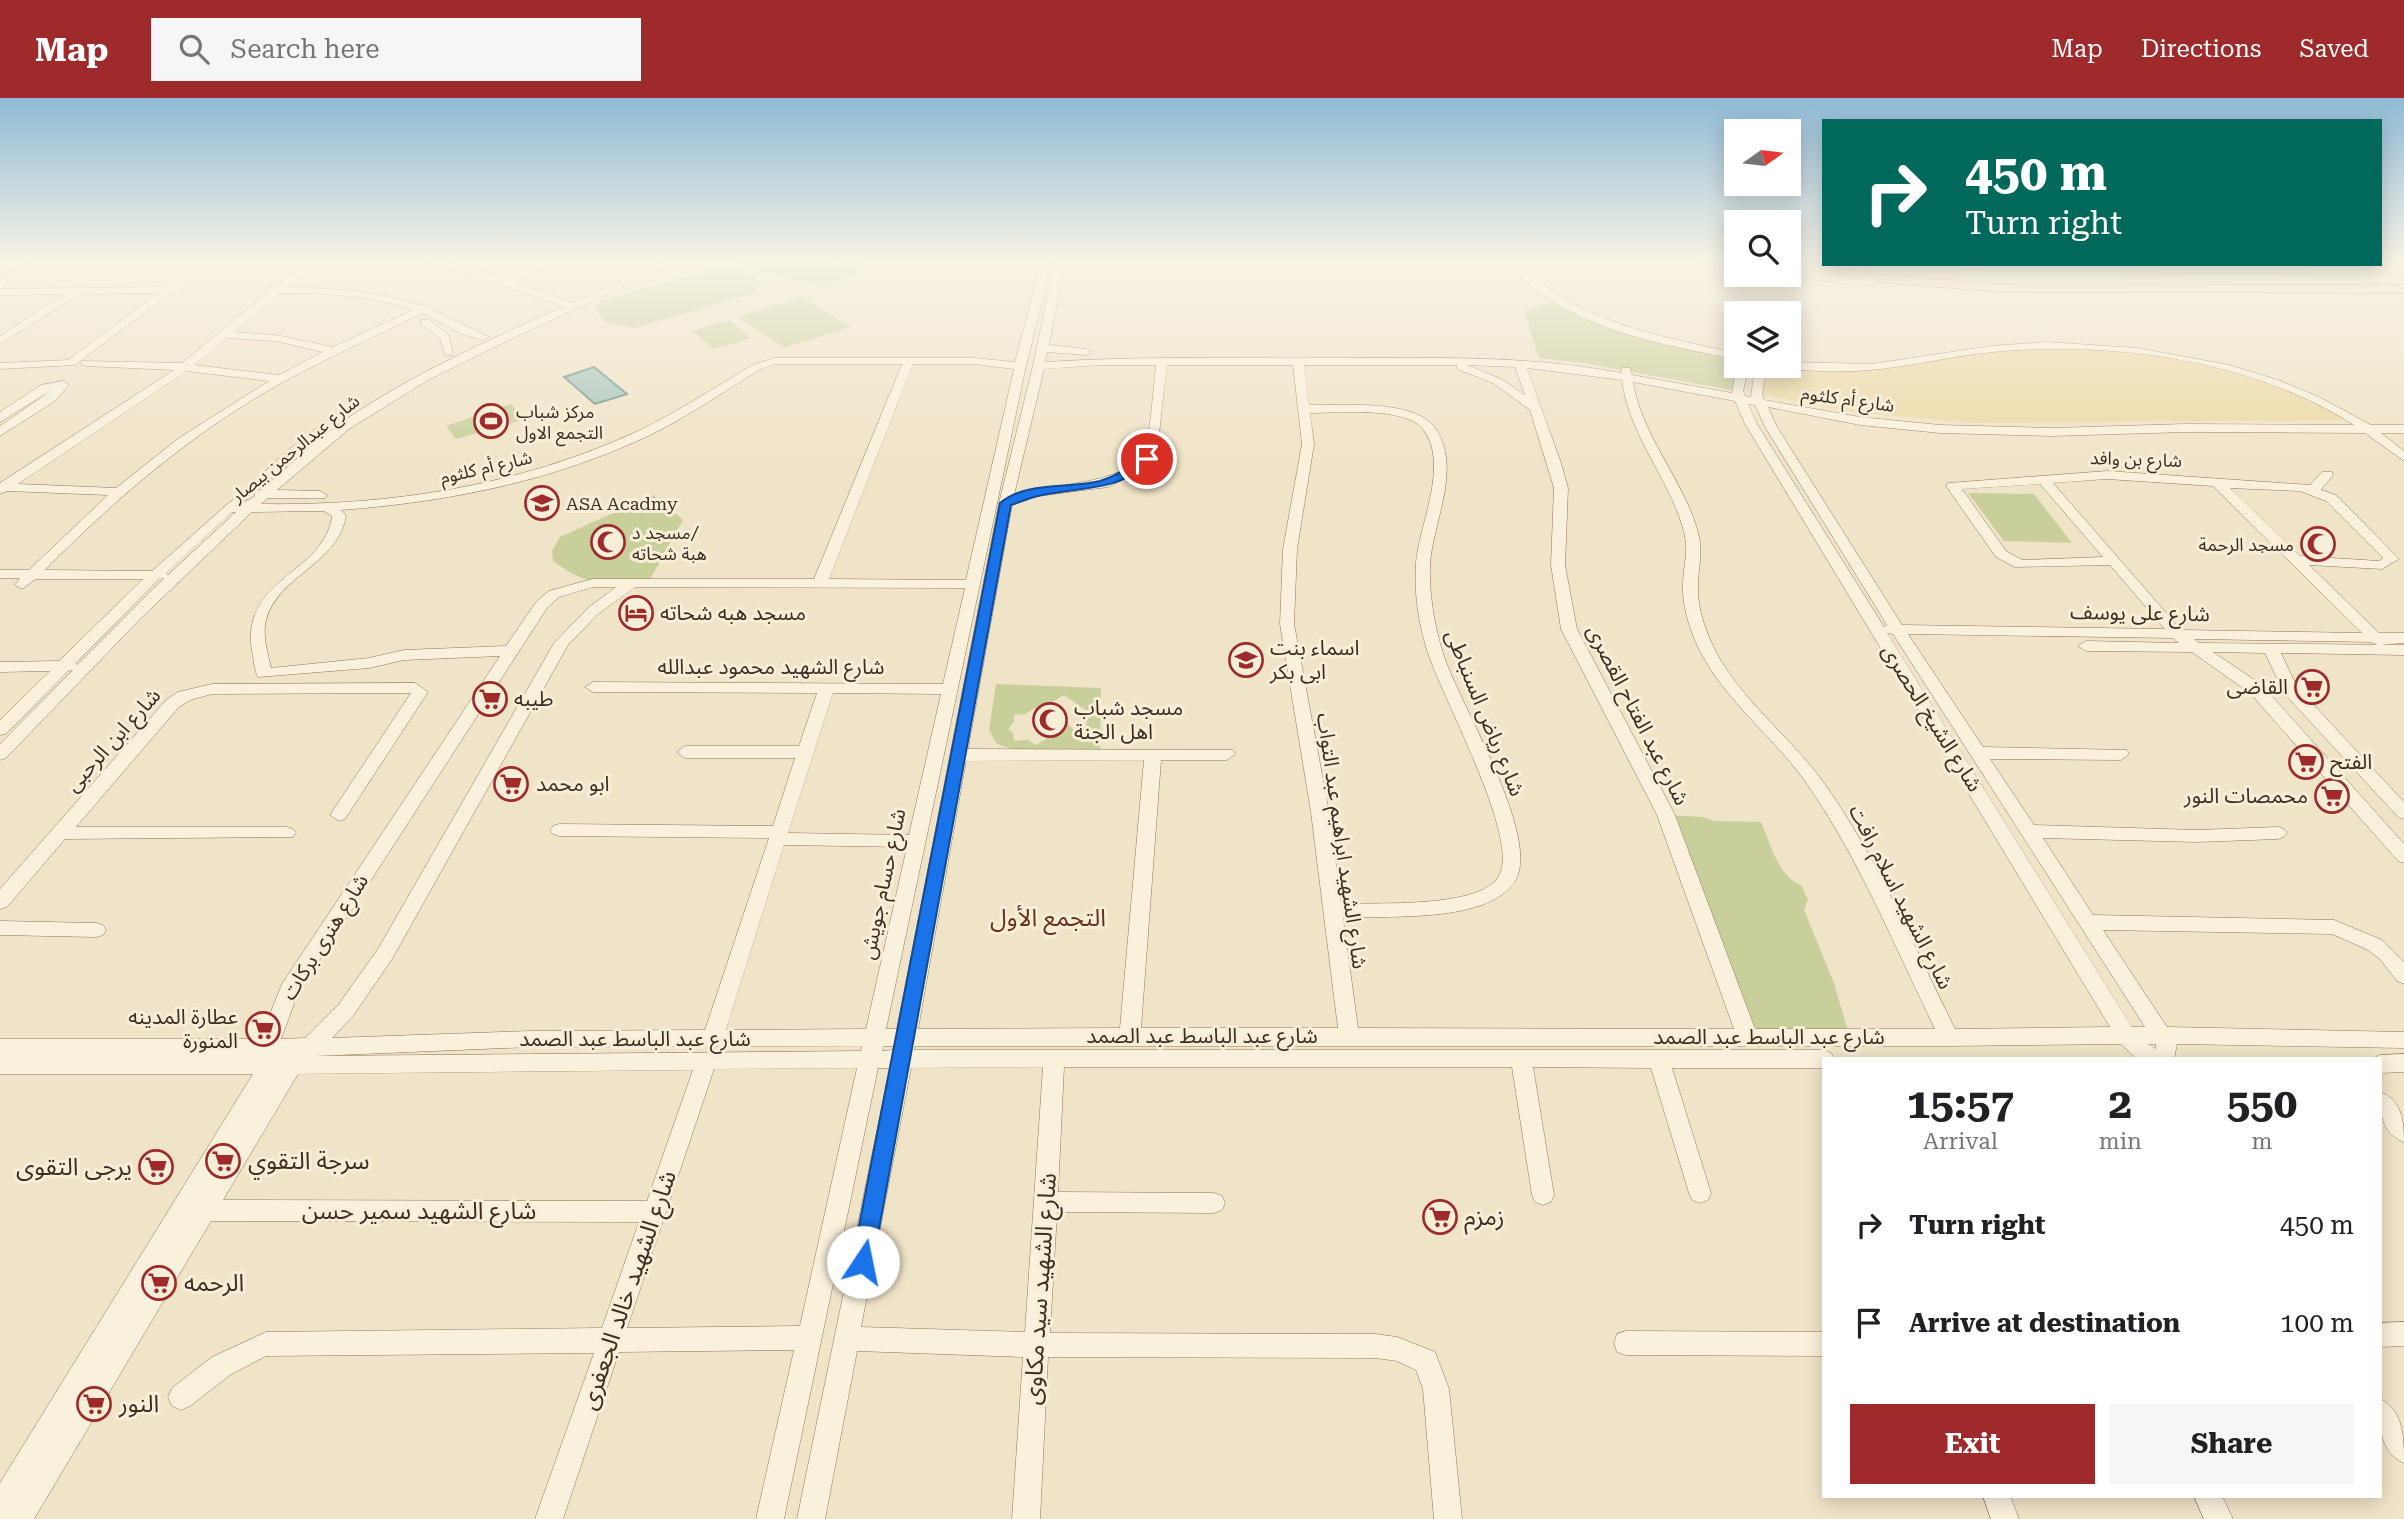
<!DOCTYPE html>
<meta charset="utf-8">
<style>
:root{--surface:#fff;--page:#f6f6f6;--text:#202124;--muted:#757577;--accent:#9e2a2b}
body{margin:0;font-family:"Roboto Serif","Noto Sans Arabic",serif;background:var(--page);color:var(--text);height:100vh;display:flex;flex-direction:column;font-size:26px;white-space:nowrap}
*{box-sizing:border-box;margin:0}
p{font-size:23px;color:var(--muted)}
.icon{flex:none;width:38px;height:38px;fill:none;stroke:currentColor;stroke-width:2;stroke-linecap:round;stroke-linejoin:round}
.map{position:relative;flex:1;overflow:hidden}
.drawer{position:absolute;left:1822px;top:959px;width:560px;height:441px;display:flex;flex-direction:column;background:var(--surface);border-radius:0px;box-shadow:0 4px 18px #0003}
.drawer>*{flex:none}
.guide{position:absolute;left:1822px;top:21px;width:560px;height:147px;border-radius:0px;box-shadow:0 4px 18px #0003;background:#00695c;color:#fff;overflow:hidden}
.needle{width:46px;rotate:76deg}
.tools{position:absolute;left:1724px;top:21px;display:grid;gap:14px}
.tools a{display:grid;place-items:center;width:77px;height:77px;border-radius:0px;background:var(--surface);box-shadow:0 4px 18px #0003;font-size:35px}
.pin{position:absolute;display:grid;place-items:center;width:60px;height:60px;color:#fff;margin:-30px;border:4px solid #fff;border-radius:50%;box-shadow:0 2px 7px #0007}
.me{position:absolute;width:77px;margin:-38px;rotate:11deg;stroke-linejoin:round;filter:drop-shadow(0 0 5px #0008)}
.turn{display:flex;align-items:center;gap:24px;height:147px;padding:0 28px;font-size:32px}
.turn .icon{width:91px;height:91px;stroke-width:2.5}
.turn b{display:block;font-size:49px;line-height:60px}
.eta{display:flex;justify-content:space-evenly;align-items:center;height:119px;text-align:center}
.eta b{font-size:42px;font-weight:700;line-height:49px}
.button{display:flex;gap:14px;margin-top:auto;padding:14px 28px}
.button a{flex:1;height:80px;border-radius:0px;background:var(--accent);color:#fff;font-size:28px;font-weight:700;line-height:80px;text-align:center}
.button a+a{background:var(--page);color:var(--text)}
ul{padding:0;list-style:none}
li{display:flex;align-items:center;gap:21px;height:98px;padding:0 28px}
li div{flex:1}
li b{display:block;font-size:26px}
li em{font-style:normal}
header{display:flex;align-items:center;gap:42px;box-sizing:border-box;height:98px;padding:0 35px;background:var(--accent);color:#fff}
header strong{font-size:33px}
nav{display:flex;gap:38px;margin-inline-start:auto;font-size:24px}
.search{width:490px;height:63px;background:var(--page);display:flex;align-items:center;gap:18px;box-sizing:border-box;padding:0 24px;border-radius:0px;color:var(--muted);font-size:26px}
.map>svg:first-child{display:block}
</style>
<header>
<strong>Map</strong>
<div class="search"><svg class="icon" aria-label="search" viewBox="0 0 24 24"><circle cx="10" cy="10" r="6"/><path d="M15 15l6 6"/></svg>Search here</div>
<nav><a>Map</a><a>Directions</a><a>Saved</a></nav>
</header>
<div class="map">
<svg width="2404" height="1421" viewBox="0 0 2404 1421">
<rect width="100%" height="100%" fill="#f0e4c8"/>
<path fill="#c9cf9b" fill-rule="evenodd" d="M724 162H820L836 166 848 162 869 167 826 190Z
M717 170H731L752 176 760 189 751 196 634 230 606 224 596 213 598 206 605 202Z
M802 199 850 229 785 250 737 219Z
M1560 202 1624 231 1736 258V268H1743L1737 293 1583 265 1539 260 1524 213Z
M729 222 751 240 714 251 692 233Z
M511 306 526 321 456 341 446 328Z
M1968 395 2034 396 2072 445 2004 443Z
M653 397 683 422 648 485C605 485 590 490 553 463L552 453 560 439Z
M996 586 1101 590 1100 651H1012L997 646 989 632ZM1064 597 1087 613 1091 611 1094 613 1083 623 1087 625 1085 631 1077 635 1066 624 1054 634V639L1048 640 1036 647 1028 642 1014 643 1013 635 1008 631 1014 624V617L1025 616 1035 610 1038 612Z
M1666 717 1703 719 1714 723 1761 724C1770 745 1779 780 1801 787L1808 801 1804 812 1834 885 1850 940H1748Z"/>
<path fill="#ecd9a5" d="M2048 246C2120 253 2196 256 2265 282 2295 294 2324 309 2354 322L1974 325 1860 315 1756 296 1761 268 1835 270 1921 263Z"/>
<path fill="#a9c4bc" stroke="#6f938a" stroke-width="2" d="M594 269 627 296 595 306 564 279Z"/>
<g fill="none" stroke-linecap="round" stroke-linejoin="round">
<g stroke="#8d765c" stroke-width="1">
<path id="minor" d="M33 162H45L1 191 166 189 203 162H214L179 189 184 192 183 194 171 195 75 267 0 271V265L68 262 158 195 80 196 0 246V238L65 196 0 197V183Z
M308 162H319L288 189 349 192 391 199 427 209 489 239 483 242 462 236 423 215C371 240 318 264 269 292 185 341 113 403 45 472L152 473 292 349 344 310 354 313 256 393 261 392C287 370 312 346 339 326 408 278 486 243 563 209L476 177 413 162C444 162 475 169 504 180L547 162H561L514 183 572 205 667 162H680L511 241 428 282 349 331 277 392 320 393 327 397 325 400H268L261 406C390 408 520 388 638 333 678 314 715 289 753 267L774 260H974L1015 264 1042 162H1052L1026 268 886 931H897L999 405 1033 268 1055 162H1065L1049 247 1086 251 1092 254 1086 257 1047 254 1045 264C1138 258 1230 260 1323 260 1422 260 1523 256 1621 275L1622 270H1630L1632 277 1732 295 1737 268H1749L1743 293 1745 298 1751 299 1755 268H1767L1762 296 1764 302 1860 319 1940 327 2052 330 2185 326 2354 327C2254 263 2120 244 2004 253 1939 258 1887 277 1819 273 1808 272 1792 273 1783 268H1788V264L1872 266 1991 248 2047 244 2137 250 2229 267 2278 282 2319 299 2371 327H2404V335H2381L2404 353V363L2365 335 2185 334 2052 338 1940 335 1860 327 1768 309 1777 329 1902 527 2165 531 2110 467 2015 469 1996 459 1946 388 1948 385 2107 373 2310 387 2322 374H2332L2333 377 2321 392 2336 397 2399 461 2382 471 2309 467 2379 535H2404V545L2378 547 2371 544 2194 541 2199 545 2404 547V557L2281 555 2297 589 2404 704V721L2398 719 2284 595 2265 555 2213 554 2262 587 2404 746V765L2398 763 2250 595 2192 554 2086 553 2078 548 2086 543 2179 545 2173 540 1908 536 1983 649 2127 652 2129 656 2121 662 1990 661 2034 727 2197 732 2278 729 2284 731 2287 735 2284 739 2278 741 2197 744 2043 740 2093 817 2334 822 2382 842 2404 864V886L2397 883 2380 861 2368 852 2332 836 2103 832 2167 929 2404 934V950L2177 946 2174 961H2137L2121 946 1949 948H915L914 952H1824L1831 955 1834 961H1824V970H1672L1711 1095 1708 1102 1700 1105 1692 1102 1689 1095 1651 970 1533 969 1554 1097 1551 1104 1543 1107 1535 1104 1532 1097 1512 969H1064L1058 1094 1214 1095 1222 1098 1225 1105 1222 1112 1214 1115 1057 1114 1050 1235 1376 1236 1397 1239 1435 1254 1449 1291 1462 1421H1434L1423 1291 1416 1272 1397 1263 1376 1260 1048 1259 1040 1421H1012L1023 1259 857 1253 825 1421H797L890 970H878L784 1421H756L794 1252 619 1254 563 1421H535L594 1255 266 1258 230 1277 190 1308 181 1312 172 1308 168 1299 172 1290 212 1259 266 1234 602 1230 639 1124 211 1123 34 1421H0V1385L253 976H0V941H260L282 886 500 558 404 562 369 570 258 579C254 572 254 562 252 553 240 479 324 477 332 418L324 413 252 414 140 521 6 660 0 662V646L73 572 68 573 6 636 0 637V622L50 573 0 574V564L59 563 143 481H36L22 491 15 487 20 480H0V472H29L108 397 7 393 0 396V385L174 272 86 268 80 265 82 263 182 265 269 194 268 190 275 189ZM280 195C325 195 370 197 413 212L333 249 276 237 234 234ZM227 240 276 243 323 254 279 277 194 267ZM775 266H902L814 481H592L549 493 536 504 506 548 404 552 369 560 271 570C268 555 262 538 266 522 278 477 339 466 346 417L341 412C447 404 549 384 646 339 686 320 723 294 761 271ZM913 266H974L1014 271 966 482 829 481ZM1103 267H1156C1154 285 1150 341 1144 353 1127 388 1048 385 1014 397L1044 271ZM1167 267H1293L1302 346 1283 451 1280 526 1311 714 1338 930H1141L1161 662H1227L1235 656 1233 652 968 651 1012 407 1038 398 1108 389 1144 371 1157 353ZM1304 267H1457V271L1493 285 1530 312 1554 390 1551 467 1561 531 1657 717 1734 931 1358 930 1343 820C1388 817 1488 826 1515 783 1542 739 1458 604 1443 555 1434 526 1429 496 1430 466 1433 423 1462 372 1436 331 1415 300 1342 308 1309 307ZM1467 267 1515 269 1525 297 1501 281ZM1527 270 1622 282C1628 332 1662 372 1679 418 1693 455 1682 461 1683 495 1684 514 1691 534 1699 551 1725 603 1772 637 1805 683 1859 760 1894 847 1935 931H1755L1675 717 1577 531 1565 467 1568 390 1561 365ZM187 273 269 283 179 340 116 390 18 386ZM1633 284 1735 303 1745 326 2110 929 1955 931C1914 849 1879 763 1826 688 1792 639 1739 602 1713 548 1705 531 1698 511 1698 492 1698 459 1706 454 1693 419 1676 374 1641 333 1633 284ZM1748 306 1755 307 1765 329 1887 527 1884 529 1757 326ZM1310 315C1338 315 1404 308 1423 331 1450 366 1419 427 1416 465 1414 493 1418 522 1426 549 1439 595 1521 739 1499 778 1480 811 1376 804 1341 806L1329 714 1294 526 1297 451 1314 346ZM2107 381 2213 388 2362 535 2181 532 2053 385ZM2040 386 2103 459 2022 462 2006 453 1962 391ZM2230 390 2300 393 2326 403 2383 460 2379 463 2300 458ZM255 394V398L241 406ZM232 414H236L168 477 166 475ZM164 480 77 567 76 565 159 481ZM593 489H616L588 510 554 545 378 851 339 906 305 940 281 941 298 895 547 510 559 499ZM635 489 965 490 943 586 593 584 585 589 593 594 817 595 799 648H685L677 654 685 660H795L773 728 559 726 553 728 550 732 553 736 559 738 769 740 705 932 530 933 332 940 353 918 392 861 568 547 598 516ZM1887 535 1893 536 2145 929H2132ZM833 595 941 596 909 737 788 735ZM1144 662 1120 930 918 931 966 663ZM784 747 907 749 866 931 726 932ZM2148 946H2156V951ZM862 948 861 953 314 958 530 949ZM883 948H894L893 952 882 953ZM1043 969 1025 1234 861 1229 911 970ZM857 970 800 1228 627 1230 714 971ZM693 972 647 1103 223 1102 298 976Z
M1506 162H1516C1572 223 1658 238 1736 255V261C1656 245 1560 230 1506 162Z
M1693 162 1736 164V170L1698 165Z
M1927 166 2404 169V175L1992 173 1932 169Z
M1788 172 1863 182 1873 177 1878 180 1874 186 1863 188 1784 177H1788Z
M421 222H429L449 237 453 257H445L440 240 421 226Z
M63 283 69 287 55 303 0 338V328L52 292 0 324V314L41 287Z
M415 585 428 594 345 721 339 723 330 717 411 595 212 596 190 602 178 610 76 729H287L293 731 296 735 293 739 65 741 7 809 0 811V791L166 602 178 594 212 586Z
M0 823 96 825 103 827 106 832 103 837 96 839 0 837Z
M2404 956V974L2380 975V961H2372L2380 957Z
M2380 994C2402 1002 2404 1023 2404 1044 2381 1035 2380 1014 2380 994Z
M2404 1224V1248L2380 1249V1225Z
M1626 1233 1824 1234V1258L1626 1257 1617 1254 1614 1245 1617 1236Z
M2380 1301C2404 1312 2404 1341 2404 1365 2378 1354 2380 1325 2380 1301Z
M1983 1398H2010L2019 1421H1991Z
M2194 1398H2222L2233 1421H2204Z"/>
</g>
<g stroke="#5b4430" stroke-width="1">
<path id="major" d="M1788 164 1873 176 2002 186 2404 187V195L2002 194 1873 184 1788 172Z"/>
</g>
<use href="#minor" fill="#faf1dc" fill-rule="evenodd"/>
<use href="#major" fill="#f3d9a0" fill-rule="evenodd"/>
</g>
<linearGradient id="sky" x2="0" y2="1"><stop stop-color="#8fbad6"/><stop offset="0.45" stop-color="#f8f3e6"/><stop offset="1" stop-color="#f8f3e6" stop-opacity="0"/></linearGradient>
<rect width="2404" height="361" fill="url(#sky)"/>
<path fill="#1a73e8" stroke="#114b97" stroke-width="2" d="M1143 358 1152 361C1121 395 1079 388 1038 398 1029 400 1020 404 1011 407L873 1164 870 1172 863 1175 855 1172 852 1164 1000 405C1026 383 1069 391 1100 383 1117 378 1130 369 1143 358Z"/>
<defs>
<g id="stadium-ring" transform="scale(1.75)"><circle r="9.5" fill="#f7eed8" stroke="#9e2a2b" stroke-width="1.5"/><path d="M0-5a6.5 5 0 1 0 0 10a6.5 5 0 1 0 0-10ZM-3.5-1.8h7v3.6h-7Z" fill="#9e2a2b"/></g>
<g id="university-ring" transform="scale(1.75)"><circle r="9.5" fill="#f7eed8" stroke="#9e2a2b" stroke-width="1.5"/><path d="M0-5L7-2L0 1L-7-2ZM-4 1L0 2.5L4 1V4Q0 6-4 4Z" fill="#9e2a2b"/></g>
<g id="mosque-ring" transform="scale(1.75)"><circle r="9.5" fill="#f7eed8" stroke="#9e2a2b" stroke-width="1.5"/><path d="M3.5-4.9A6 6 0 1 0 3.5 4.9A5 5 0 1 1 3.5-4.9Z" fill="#9e2a2b"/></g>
<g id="hotel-ring" transform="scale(1.75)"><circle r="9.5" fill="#f7eed8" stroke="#9e2a2b" stroke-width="1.5"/><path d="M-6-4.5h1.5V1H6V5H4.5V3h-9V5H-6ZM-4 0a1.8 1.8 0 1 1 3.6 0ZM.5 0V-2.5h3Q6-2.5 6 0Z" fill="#9e2a2b"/></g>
<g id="school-ring" transform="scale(1.75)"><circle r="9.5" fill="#f7eed8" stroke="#9e2a2b" stroke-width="1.5"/><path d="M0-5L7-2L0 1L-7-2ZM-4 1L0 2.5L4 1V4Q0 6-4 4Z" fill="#9e2a2b"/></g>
<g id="supermarket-ring" transform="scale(1.75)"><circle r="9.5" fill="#f7eed8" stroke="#9e2a2b" stroke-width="1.5"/><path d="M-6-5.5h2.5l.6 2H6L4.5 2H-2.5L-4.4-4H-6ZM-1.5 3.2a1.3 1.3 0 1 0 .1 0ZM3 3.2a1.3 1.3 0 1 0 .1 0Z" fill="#9e2a2b"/></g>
</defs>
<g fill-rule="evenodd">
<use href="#stadium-ring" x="491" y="323"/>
<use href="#university-ring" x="542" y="405"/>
<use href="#mosque-ring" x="608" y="444"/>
<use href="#mosque-ring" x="2318" y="446"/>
<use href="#hotel-ring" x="636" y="515"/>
<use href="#school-ring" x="1246" y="562"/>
<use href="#supermarket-ring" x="2312" y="589"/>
<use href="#supermarket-ring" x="490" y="601"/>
<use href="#mosque-ring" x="1050" y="622"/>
<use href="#supermarket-ring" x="2306" y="664"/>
<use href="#supermarket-ring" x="511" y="686"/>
<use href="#supermarket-ring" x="2332" y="698"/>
<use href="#supermarket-ring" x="263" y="931"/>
<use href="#supermarket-ring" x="223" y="1063"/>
<use href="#supermarket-ring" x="156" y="1069"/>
<use href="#supermarket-ring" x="1440" y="1119"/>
<use href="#supermarket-ring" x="159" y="1185"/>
<use href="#supermarket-ring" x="94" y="1306"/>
</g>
<g text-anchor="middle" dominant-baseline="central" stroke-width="6" stroke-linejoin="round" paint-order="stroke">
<g font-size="18" fill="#3d2e20" stroke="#f7eed8">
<text transform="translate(1848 301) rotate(8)">شارع أم كلثوم</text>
<text transform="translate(295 350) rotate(-39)">شارع عبدالرحمن بيصار</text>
<text transform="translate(2136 361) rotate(2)">شارع بن وافد</text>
<text transform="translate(486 369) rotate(-13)">شارع أم كلثوم</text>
</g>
<g font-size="18" fill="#3d2e20" stroke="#f7eed8" text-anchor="start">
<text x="516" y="313">مركز شباب<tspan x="516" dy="21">التجمع الاول</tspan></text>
<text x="566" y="405">ASA Acadmy</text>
<text x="632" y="434">مسجد د/<tspan x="632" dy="21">هبة شحاته</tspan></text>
<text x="2294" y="446" text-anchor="end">مسجد الرحمة</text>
</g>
<g font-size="21" fill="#3d2e20" stroke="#f7eed8" text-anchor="start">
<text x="660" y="515">مسجد هبه شحاته</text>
<text x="1270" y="550">اسماء بنت<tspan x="1270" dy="24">ابى بكر</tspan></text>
<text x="2288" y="589" text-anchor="end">القاضى</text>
<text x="514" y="601">طيبه</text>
<text x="1074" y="610">مسجد شباب<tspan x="1074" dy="24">اهل الجنة</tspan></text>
<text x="2330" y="664">الفتح</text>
<text x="536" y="686">ابو محمد</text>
<text x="2308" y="698" text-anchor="end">محمصات النور</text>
<text x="238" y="919" text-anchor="end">عطارة المدينه<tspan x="238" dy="24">المنورة</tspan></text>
</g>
<g font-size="21" fill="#3d2e20" stroke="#f7eed8">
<text transform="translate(2140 515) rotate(1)">شارع على يوسف</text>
<text x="771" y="569">شارع الشهيد محمود عبدالله</text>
<text transform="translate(1485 615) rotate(68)">شارع رياض السنباطى</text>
<text transform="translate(1638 617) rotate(63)">شارع عبد الفتاح القصرى</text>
<text transform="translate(1932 620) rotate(58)">شارع الشيخ الحصرى</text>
<text transform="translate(113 642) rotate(-48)">شارع ابن الرحبى</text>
<text transform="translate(1342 743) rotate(82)">شارع الشهيد ابراهيم عبد التواب</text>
<text transform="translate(883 786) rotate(-78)">شارع حسام جويش</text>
<text transform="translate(1901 799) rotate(63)">شارع الشهيد اسلام رافت</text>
<text transform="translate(325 839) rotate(-58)">شارع هنرى بركات</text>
<text x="1202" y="938">شارع عبد الباسط عبد الصمد</text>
<text x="1769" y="939">شارع عبد الباسط عبد الصمد</text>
<text x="635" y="941">شارع عبد الباسط عبد الصمد</text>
</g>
<g font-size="24" fill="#6b2e1e" stroke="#f7eed8">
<text x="1048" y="820">التجمع الأول</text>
</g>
<g font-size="24" fill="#3d2e20" stroke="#f7eed8" text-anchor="start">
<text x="248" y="1063">سرجة التقوي</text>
<text x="132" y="1069" text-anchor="end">يرجى التقوى</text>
<text x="1464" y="1119">زمزم</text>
<text x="184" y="1185">الرحمه</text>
<text x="119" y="1306">النور</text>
</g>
<g font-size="24" fill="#3d2e20" stroke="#f7eed8">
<text x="419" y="1113">شارع الشهيد سمير حسن</text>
<text transform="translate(1040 1191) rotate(-86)">شارع الشهيد سيد مكاوى</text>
<text transform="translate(628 1192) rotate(-71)">شارع الشهيد خالد الجعفرى</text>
</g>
</g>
</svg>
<div class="tools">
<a><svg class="needle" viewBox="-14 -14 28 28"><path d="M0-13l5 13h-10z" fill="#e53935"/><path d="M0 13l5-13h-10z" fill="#757577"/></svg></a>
<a><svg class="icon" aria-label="search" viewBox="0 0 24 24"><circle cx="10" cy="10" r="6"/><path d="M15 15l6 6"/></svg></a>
<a><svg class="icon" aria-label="layers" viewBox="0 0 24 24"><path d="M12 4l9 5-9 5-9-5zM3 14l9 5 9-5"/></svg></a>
</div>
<div class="pin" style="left:1147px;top:361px;background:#d93025"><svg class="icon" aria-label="arrive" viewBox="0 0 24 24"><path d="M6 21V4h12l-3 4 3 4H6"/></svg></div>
<svg class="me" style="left:863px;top:1164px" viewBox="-20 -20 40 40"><circle r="19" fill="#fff"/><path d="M0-13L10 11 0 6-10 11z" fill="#1a73e8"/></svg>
<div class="guide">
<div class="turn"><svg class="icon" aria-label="right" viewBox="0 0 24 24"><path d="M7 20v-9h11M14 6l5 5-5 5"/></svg><div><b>450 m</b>Turn right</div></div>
</div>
<section class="drawer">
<div class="eta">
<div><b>15:57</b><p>Arrival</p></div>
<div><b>2</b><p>min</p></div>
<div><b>550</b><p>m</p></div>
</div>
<ul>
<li><svg class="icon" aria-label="right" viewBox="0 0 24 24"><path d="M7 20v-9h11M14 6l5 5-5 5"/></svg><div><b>Turn right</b></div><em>450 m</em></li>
<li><svg class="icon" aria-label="arrive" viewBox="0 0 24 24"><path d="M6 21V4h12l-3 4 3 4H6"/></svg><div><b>Arrive at destination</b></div><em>100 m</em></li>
</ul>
<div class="button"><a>Exit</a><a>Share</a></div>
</section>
</div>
